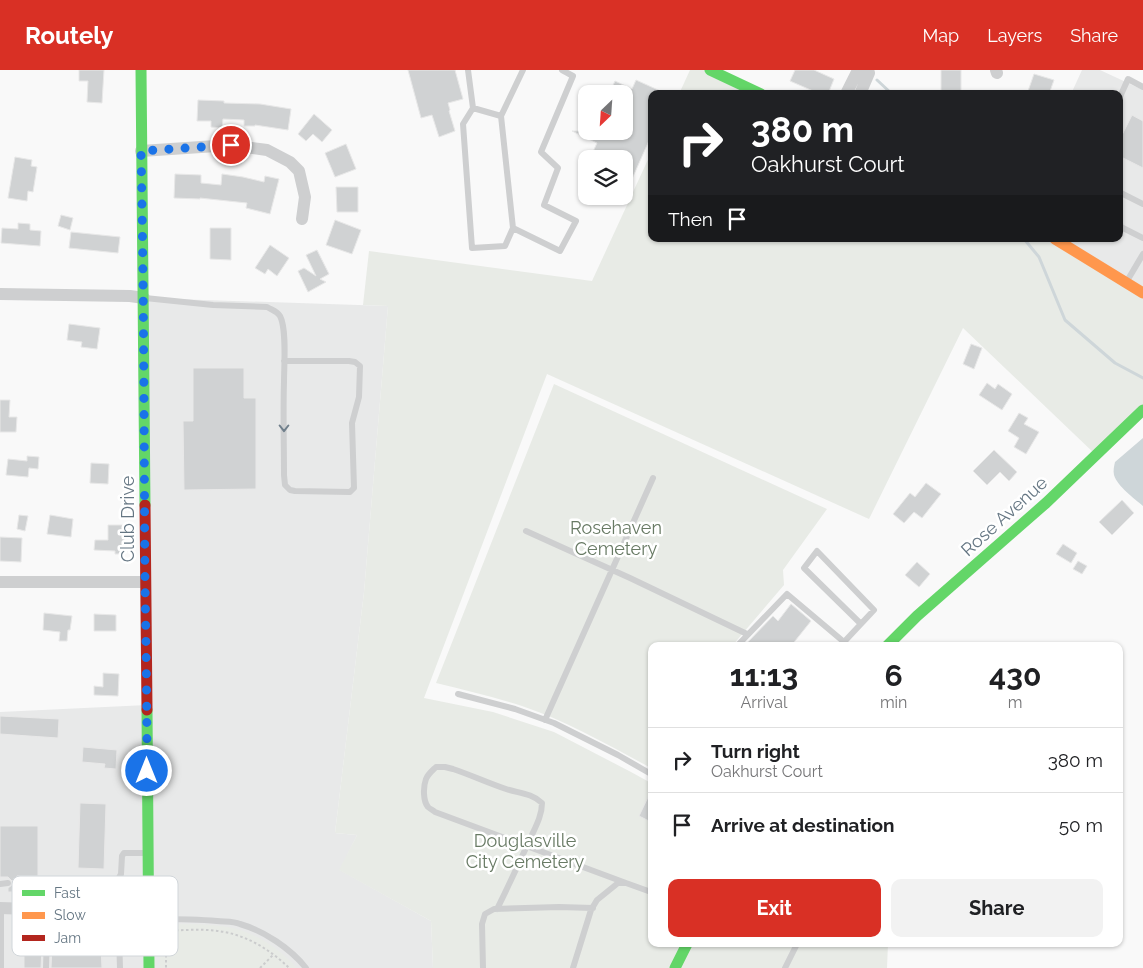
<!DOCTYPE html>
<style>
:root{--surface:#fff;--page:#f2f2f2;--text:#202124;--muted:#757577;--line:#e0e0e0;--accent:#d93025}
body{margin:0;font-family:Raleway,sans-serif;background:var(--page);color:var(--text);height:100vh;display:flex;flex-direction:column;font-size:19px;white-space:nowrap}
*{box-sizing:border-box;margin:0}
p{font-size:16px;color:var(--muted)}
.icon{flex:none;width:28px;height:28px;fill:none;stroke:currentColor;stroke-width:2;stroke-linecap:round;stroke-linejoin:round}
.map{position:relative;flex:1;overflow:hidden}
.drawer{position:absolute;left:648px;top:572px;width:475px;height:305px;display:flex;flex-direction:column;background:var(--surface);border-radius:10px;box-shadow:0 1px 4px #0004}
.drawer>*{flex:none}
.hud{position:absolute;left:648px;top:20px;width:475px;height:152px;border-radius:10px;box-shadow:0 1px 4px #0004;background:#202124;color:#fff;overflow:hidden}
.needle{width:32px;rotate:205deg}
.tools{position:absolute;left:578px;top:15px;display:grid;gap:10px}
.tools a{display:grid;place-items:center;width:55px;height:55px;border-radius:10px;background:var(--surface);box-shadow:0 1px 4px #0004;font-size:25px}
.pin{position:absolute;display:grid;place-items:center;width:42px;height:42px;color:#fff;margin:-21px;border:2px solid #fff;border-radius:50%;box-shadow:0 1px 5px #0007}
.me{position:absolute;width:55px;margin:-28px;rotate:0deg;stroke-linejoin:round;filter:drop-shadow(0 0 4px #0008)}
.turn{display:flex;align-items:center;gap:18px;height:105px;padding:0 20px;font-size:22px}
.turn .icon{width:65px;height:65px;stroke-width:2.5}
.turn b{display:block;font-size:35px;line-height:42px}
.then{display:flex;align-items:center;height:48px;padding:0 20px;background:#0003;gap:10px;font-size:19px}
.eta{display:flex;justify-content:space-evenly;align-items:center;height:85px;text-align:center}
.eta b{font-size:30px;font-weight:700;line-height:35px}
.cta{display:flex;gap:10px;margin-top:auto;padding:10px 20px}
.cta a{flex:1;height:58px;border-radius:10px;background:var(--accent);color:#fff;font-size:20px;font-weight:700;line-height:58px;text-align:center}
.cta a+a{background:var(--page);color:var(--text)}
ul{padding:0;list-style:none}
li{display:flex;align-items:center;gap:15px;height:65px;padding:0 20px;border-top:1px solid var(--line)}
li div{flex:1}
li b{display:block;font-size:19px}
li em{font-style:normal}
header{display:flex;align-items:center;gap:30px;box-sizing:border-box;height:70px;padding:0 25px;background:var(--accent);color:#fff}
header strong{font-size:24px}
nav{display:flex;gap:28px;margin-inline-start:auto;font-size:18px}
.map>svg:first-child{display:block}
</style>
<header>
<strong>Routely</strong>
<nav><a>Map</a><a>Layers</a><a>Share</a></nav>
</header>
<div class="map">
<svg width="1143" height="898" viewBox="0 0 1143 898">
<rect width="100%" height="100%" fill="#f9f9f9"/>
<path fill="#e8e9e9" d="M1082 0H1100L1143 20V221L1059 169H1119V24H1071Z
M144 228 388 236 364 522 335 763 357 765 340 800 431 851 433 898H0V642L147 635Z"/>
<path fill="#e8ebe6" d="M690 0H710L761 24H679Z
M651 83V169H1055L1143 223V340L1096 385 963 258 869 449 547 304 424 628 493 642 554 662 631 702 651 713V874H888L887 898H433L431 851 339 800 357 765 335 763 364 522 388 236 363 235 369 181 592 211Z
M554 314 827 439 783 500 784 515 732 576H651V698C610 676 567 651 522 636 494 627 465 620 436 613Z
M160 855C182 854 219 853 240 860 262 867 282 881 297 898H160L159 873 155 868V860Z"/>
<path fill="#ced6d9" d="M1143 368V436C1135 429 1117 416 1114 405 1113 401 1114 396 1115 392Z"/>
<g fill="none" stroke-linecap="round" stroke-linejoin="round">
<path stroke="#ced6d9" stroke-width="3" d="M877 10 892 24
M1024 169 1039 187 1065 250 1115 293 1143 308"/>
</g>
<path fill="#d0d2d3" stroke="#e8e8e8" d="M79 0H104L102 33 87 32 88 11H79Z
M408 0H455L463 29 448 33 450 40 449 41 455 61 439 67 432 45 421 48Z
M795 0H814L834 9 828 24H820L790 11Z
M941 0H961V22H941Z
M1034 4 1054 10 1049 24H1027Z
M636 10 667 24H651V66L624 127V89H602L592 84 597 73 572 61H624V24H609L615 11 632 19Z
M198 30 224 31V33L260 34 291 39 288 60 255 55V56H244V50L223 49 222 58 211 57V51H197Z
M314 44 332 60 322 72 313 64 306 71 298 64Z
M1132 45 1143 51V98L1119 86V71Z
M346 74 356 99 335 107 325 83Z
M15 87 32 90 31 96 37 97 33 122 28 121 27 131 8 128Z
M175 104 201 105V113L221 115 222 104 243 107 264 112 265 106 279 109 270 144 246 138 247 133 200 128V129L174 128Z
M336 117H358V142H337Z
M61 145 73 148 70 160 58 156Z
M335 150 361 160 352 184 326 175Z
M18 153 30 154V160L41 161 40 176 1 173 2 158 18 159Z
M210 158H231V190L210 189Z
M71 162 120 167 118 183 69 178Z
M270 175 289 188 277 206 268 199 265 204 255 198Z
M317 180 329 204 320 209 326 212 308 222 298 201 304 198 316 206 306 185Z
M69 254 100 258 97 279 81 277 82 272 67 270Z
M971 274 982 278 974 299 963 294Z
M193 298H244V328H256V419L184 420 183 351H193Z
M987 313 995 319 998 314 1012 324 1002 340 979 325Z
M0 330H10L9 347H17L16 362H0Z
M1019 343 1028 348 1024 354 1039 362 1026 384 1014 377 1019 368 1008 361Z
M994 380 1017 402 1009 411 1000 402 987 415 973 401Z
M27 386 39 387 38 399 29 398 28 407 6 405 8 389 27 391Z
M91 393 109 394 108 414 90 413Z
M926 413 941 424 922 448 914 442 904 453 893 444 910 423 915 427Z
M1122 430 1134 443 1112 465 1099 452Z
M19 445 28 446 25 461 17 459Z
M50 445 73 449 71 467 47 464Z
M108 455H125L124 484H115V481L94 480 95 470H108Z
M0 467 22 468 21 492 0 491Z
M1063 474 1077 483 1071 493 1056 484Z
M1078 491 1087 496 1082 504 1073 499Z
M917 492 930 504 919 517 905 505Z
M791 534 811 551 791 576H744L773 546 778 551Z
M44 543 72 546 70 560H68L67 571H59L60 562 43 560Z
M94 544 116 545V561H94Z
M103 603 119 604 118 626 94 625V616L103 617Z
M0 646 59 649 58 668 0 664Z
M83 677 117 680 116 699 104 698 105 694 82 692Z
M651 721V752L639 746Z
M80 733 106 734 104 799 78 798Z
M0 756H38V806H17V808L12 811 8 807H0Z
M12 815 17 818V822H8V818Z
M24 867H39V875H42L41 898H24Z
M52 875H79V876L101 875 102 898H51Z"/>
<g fill="none" stroke-linecap="round" stroke-linejoin="round">
<path stroke="#cbcccd" stroke-width="2" stroke-dasharray="2.5 2.5" stroke-linecap="butt" d="M166 860V898
M166 861C187 860 208 858 229 863 251 868 273 882 289 898
M260 898 274 884"/>
<path stroke="#cecfd0" stroke-width="6" d="M468 0 473 38
M523 0 501 46 513 158 560 181 576 151 544 135 558 98 541 82 573 6 562 0
M1119 29 1128 9 1143 17
M501 46 473 38 463 54 472 178 505 176 513 158
M1119 122 1143 134
M1119 150 1121 157 1143 168
M1127 211 1143 184
M145 228 213 235 267 237C272 240 277 241 280 246 287 259 284 296 284 312 283 343 284 374 284 405L285 415 290 420 295 421 350 422 354 418 352 353 359 327 360 296 355 292 349 291H284
M526 461 630 508 747 564
M737 576 787 524 844 572 874 540 817 481 804 498 861 554
M458 624 515 639 554 653 618 685 651 704
M545 650 653 408
M17 813H57V840
M57 813 80 816 114 817 118 820V844
M0 814 8 813
M114 817 121 804 122 786 124 783H146
M497 839C509 815 520 791 531 767 536 756 542 745 542 733 532 723 518 723 506 719 488 713 471 705 453 699L445 697H436C433 700 428 704 426 709 423 717 423 731 428 737 430 739 433 740 435 742L626 813
M152 849C173 849 195 849 217 851 224 852 233 851 240 854 264 861 290 878 306 898
M1 898V838
M46 898 47 866H103L119 865
M120 898 119 865H148
M483 898 482 854 485 844 494 839 559 837 593 838
M573 898 591 840 597 830 618 813H626L651 822
M785 898 797 874"/>
<path stroke="#cecfd0" stroke-width="12" d="M996 0 997 3
M846 24 858 0
M860 24 869 3 868 0
M141 81 231 75 267 80 290 92 299 101 305 127 302 149
M0 224 130 226 144 228
M0 512H145
M0 838 91 841 148 849"/>
<path stroke="#63d668" stroke-width="11" d="M141 0 145 435
M710 0 761 24
M887 576 917 546 1046 433 1143 340
M147 640 149 898
M675 898 687 874"/>
<path stroke="#ff974d" stroke-width="11" d="M1055 169 1143 223"/>
<path stroke="#b3261e" stroke-width="11" d="M145 435 147 640"/>
</g>
<defs><path id="oneway-chevron" d="M-2-3.5L2.5 0L-2 3.5" fill="none" stroke-width="1.6" stroke-linecap="round" stroke-linejoin="round" transform="scale(1.25)"/></defs>
<use stroke="#707f8b" href="#oneway-chevron" transform="translate(284 358) rotate(90)"/>
<g fill="none" stroke-linecap="round" stroke-linejoin="round">
<path stroke="#1a73e8" stroke-width="9" stroke-dasharray="0 16.2" d="M147 701C147 638 146 575 145 512 144 368 144 225 141 81L231 75"/>
</g>
<g text-anchor="middle" dominant-baseline="central" stroke-width="5" stroke-linejoin="round" paint-order="stroke">
<g font-size="18" fill="#657683" stroke="#fff">
<text transform="translate(1004 446) rotate(-42)">Rose Avenue</text>
<text transform="translate(127 449) rotate(-90)">Club Drive</text>
</g>
<g font-size="18" fill="#687a64" stroke="#fff">
<text x="616" y="457">Rosehaven<tspan x="616" dy="21">Cemetery</tspan></text>
<text x="525" y="770">Douglasville<tspan x="525" dy="21">City Cemetery</tspan></text>
</g>
</g>
<rect x="12" y="806" width="166" height="80" rx="8" fill="#fff" stroke="#d1d6da" stroke-width="1"/>
<rect x="22" y="820" width="23" height="6" fill="#63d668"/>
<rect x="22" y="842" width="23" height="7" fill="#ff974d"/>
<rect x="22" y="865" width="23" height="6" fill="#b3261e"/>
<g font-size="14" fill="#657683">
<text x="54" y="828">Fast</text>
<text x="54" y="850">Slow</text>
<text x="54" y="873">Jam</text>
</g>
</svg>
<div class="tools">
<a><svg class="needle" viewBox="-14 -14 28 28"><path d="M0-13l5 13h-10z" fill="#e53935"/><path d="M0 13l5-13h-10z" fill="#757577"/></svg></a>
<a><svg class="icon" aria-label="layers" viewBox="0 0 24 24"><path d="M12 4l9 5-9 5-9-5zM3 14l9 5 9-5"/></svg></a>
</div>
<div class="pin" style="left:231px;top:75px;background:#d93025"><svg class="icon" aria-label="arrive" viewBox="0 0 24 24"><path d="M6 21V4h12l-3 4 3 4H6"/></svg></div>
<svg class="me" style="left:147px;top:701px" viewBox="-20 -20 40 40"><circle r="17" fill="#1a73e8" stroke="#fff" stroke-width="3"/><path d="M0-11L8 9 0 5-8 9z" fill="#fff"/></svg>
<div class="hud">
<div class="turn"><svg class="icon" aria-label="right" viewBox="0 0 24 24"><path d="M7 20v-9h11M14 6l5 5-5 5"/></svg><div><b>380 m</b>Oakhurst Court</div></div>
<div class="then">Then<svg class="icon" aria-label="arrive" viewBox="0 0 24 24"><path d="M6 21V4h12l-3 4 3 4H6"/></svg></div>
</div>
<section class="drawer">
<div class="eta">
<div><b>11:13</b><p>Arrival</p></div>
<div><b>6</b><p>min</p></div>
<div><b>430</b><p>m</p></div>
</div>
<ul>
<li><svg class="icon" aria-label="right" viewBox="0 0 24 24"><path d="M7 20v-9h11M14 6l5 5-5 5"/></svg><div><b>Turn right</b><p>Oakhurst Court</p></div><em>380 m</em></li>
<li><svg class="icon" aria-label="arrive" viewBox="0 0 24 24"><path d="M6 21V4h12l-3 4 3 4H6"/></svg><div><b>Arrive at destination</b></div><em>50 m</em></li>
</ul>
<div class="cta"><a>Exit</a><a>Share</a></div>
</section>
</div>
